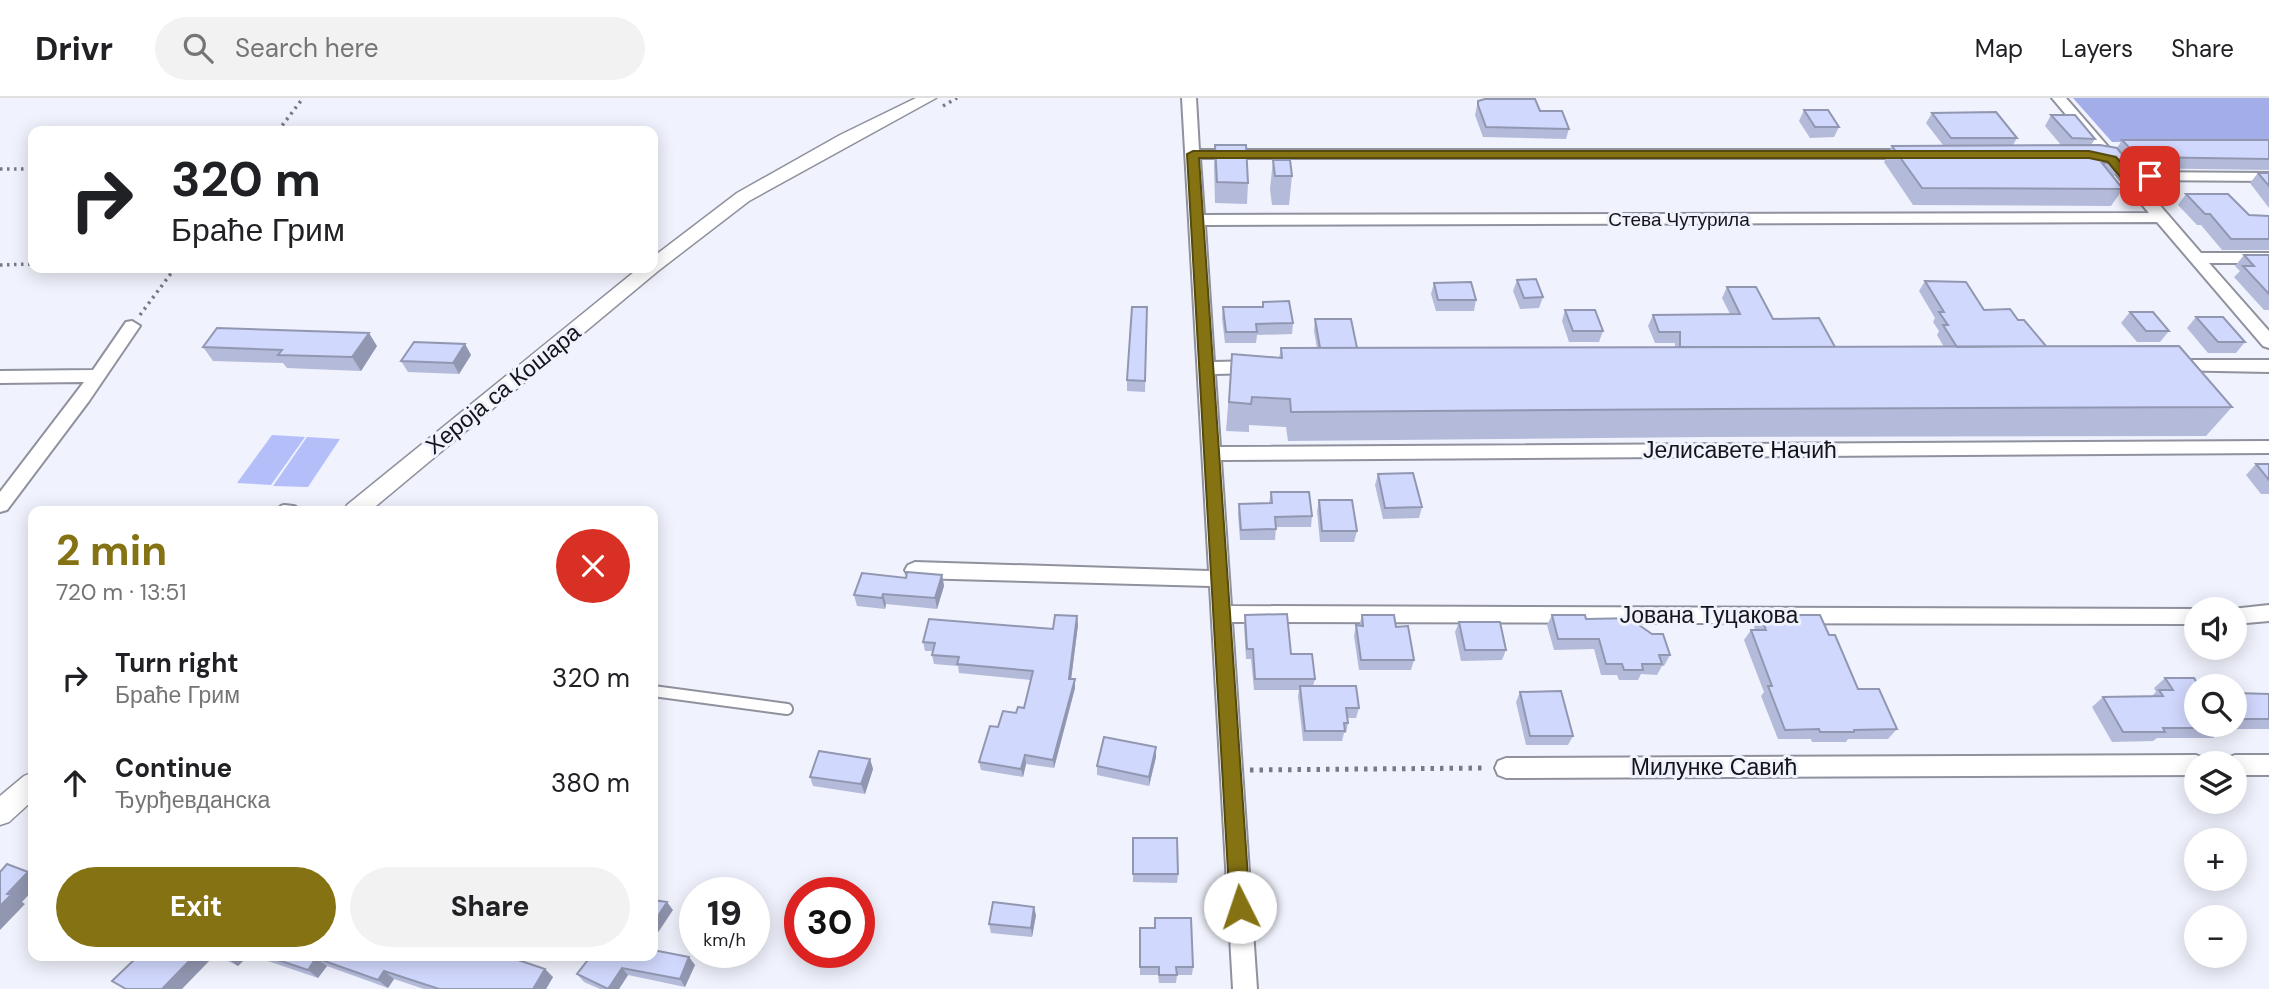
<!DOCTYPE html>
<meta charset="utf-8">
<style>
:root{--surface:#fff;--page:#f2f2f2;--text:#202124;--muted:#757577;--line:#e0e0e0;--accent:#847213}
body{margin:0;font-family:"DM Sans",sans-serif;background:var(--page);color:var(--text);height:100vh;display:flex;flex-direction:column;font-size:26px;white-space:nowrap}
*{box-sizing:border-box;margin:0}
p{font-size:23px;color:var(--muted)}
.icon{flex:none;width:38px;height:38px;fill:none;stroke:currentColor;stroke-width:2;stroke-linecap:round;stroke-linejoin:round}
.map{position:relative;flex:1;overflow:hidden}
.sheet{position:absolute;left:28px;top:408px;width:630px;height:455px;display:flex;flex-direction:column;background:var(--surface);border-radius:14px;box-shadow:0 4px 18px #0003}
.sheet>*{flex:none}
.top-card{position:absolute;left:28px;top:28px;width:630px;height:147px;border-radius:14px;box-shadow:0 4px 18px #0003;background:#fff;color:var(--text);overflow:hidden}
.fabs{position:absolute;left:2184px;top:499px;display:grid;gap:14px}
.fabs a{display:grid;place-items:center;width:63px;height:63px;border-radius:50%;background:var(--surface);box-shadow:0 4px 18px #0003;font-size:35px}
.speed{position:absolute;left:679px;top:779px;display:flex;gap:14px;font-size:35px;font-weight:700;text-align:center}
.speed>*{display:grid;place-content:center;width:91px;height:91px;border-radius:50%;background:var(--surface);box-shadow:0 4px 18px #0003;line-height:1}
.speed small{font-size:18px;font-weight:400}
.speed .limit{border:10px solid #d22;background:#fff;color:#111}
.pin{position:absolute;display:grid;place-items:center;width:60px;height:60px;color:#fff;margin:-30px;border-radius:14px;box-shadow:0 4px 10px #0006}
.me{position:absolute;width:77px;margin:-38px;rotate:356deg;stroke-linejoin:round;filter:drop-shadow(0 0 5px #0008)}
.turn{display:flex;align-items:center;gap:24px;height:147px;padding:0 28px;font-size:32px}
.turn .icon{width:91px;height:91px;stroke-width:2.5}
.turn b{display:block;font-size:49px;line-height:60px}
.round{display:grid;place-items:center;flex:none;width:74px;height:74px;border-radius:37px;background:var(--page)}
.overview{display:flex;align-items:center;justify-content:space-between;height:119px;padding:0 28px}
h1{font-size:42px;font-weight:700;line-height:52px;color:var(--accent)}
.button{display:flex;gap:14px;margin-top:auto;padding:14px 28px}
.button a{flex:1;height:80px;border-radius:42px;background:var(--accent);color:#fff;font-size:28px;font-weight:700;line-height:80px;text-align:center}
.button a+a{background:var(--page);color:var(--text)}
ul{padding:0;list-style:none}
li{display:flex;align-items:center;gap:21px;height:105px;padding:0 28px}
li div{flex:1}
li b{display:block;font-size:26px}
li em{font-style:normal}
header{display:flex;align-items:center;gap:42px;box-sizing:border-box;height:98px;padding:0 35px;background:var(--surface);border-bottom:2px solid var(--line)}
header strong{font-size:33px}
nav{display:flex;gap:38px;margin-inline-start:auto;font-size:24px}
.search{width:490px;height:63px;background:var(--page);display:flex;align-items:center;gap:18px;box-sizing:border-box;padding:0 24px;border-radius:38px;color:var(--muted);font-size:26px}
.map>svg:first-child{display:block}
</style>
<header>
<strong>Drivr</strong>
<div class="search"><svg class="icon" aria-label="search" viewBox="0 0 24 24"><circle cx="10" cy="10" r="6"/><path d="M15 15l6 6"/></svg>Search here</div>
<nav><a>Map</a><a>Layers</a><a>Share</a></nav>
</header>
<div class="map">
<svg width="2269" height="891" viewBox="0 0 2269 891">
<rect width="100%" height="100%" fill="#f0f2fd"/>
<path fill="#b4bef9" d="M272 337 305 339 271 387 237 385Z
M307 339 340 341 308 389 273 388Z"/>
<path fill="#a3ade8" d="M2073 0H2269V47L2243 42 2112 44Z"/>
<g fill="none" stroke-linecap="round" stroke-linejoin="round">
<g stroke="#8f919d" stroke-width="14">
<path id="service" d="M284 412 293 413
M653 593 787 611"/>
</g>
<g stroke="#8f919d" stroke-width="4">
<path id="minor" d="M1182 0H1196L1199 52H1912L1919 56 1912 60H1200L1204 117 2149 115 2052 0H2066L2130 74 2269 75V83L2138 82 2201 155H2269V165H2209L2269 233V250L2263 248 2157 124 1205 127 1214 264 1256 263 1264 269 1256 275 1215 276 1220 349 2269 343V355L1221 362 1231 508 2199 511H2196V526L1232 524 1257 891H1233L1210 488 915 480 908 477 905 472 908 467 915 464 1209 473Z
M132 223 140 228 89 303 7 412 0 414V394L84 284 0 285V273L93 272 126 224Z
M2172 262H2269V274L2166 272 2164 268Z
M2269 507V523L2235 526V511H2232Z
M2196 657 2204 660 2206 665H2196V677L1506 680 1498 677 1495 670 1498 663 1506 660Z
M2235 657H2269V677H2235V665H2225L2227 660Z"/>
</g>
<g stroke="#8f919d" stroke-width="3">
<path id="tertiary" d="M916 0H936L749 103 658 173 370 413H344L347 407 639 170H653V159L737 95 840 37Z
M33 674V702L9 724 0 727V698L24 678Z"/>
</g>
<path stroke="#797a81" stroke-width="3.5" stroke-dasharray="2.5 4.5" stroke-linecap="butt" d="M943 8 957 0
M278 33 303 0
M0 71H33
M0 167 33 166
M140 217 175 170"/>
<path stroke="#797a81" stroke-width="5" stroke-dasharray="3.5 6" stroke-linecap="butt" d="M1250 672 1486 670"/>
<use href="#service" stroke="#fff" stroke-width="10"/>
<use href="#minor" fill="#fff" fill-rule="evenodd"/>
<use href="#tertiary" fill="#fff" fill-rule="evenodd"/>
</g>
<path fill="#b4bada" d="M1478 3 1540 13 1569 31 1566 41 1483 39 1475 17Z
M1804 12 1839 29 1834 39 1810 40 1799 23Z
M1932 15 2017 40 2013 47H2061L2045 28 2051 17 2095 41 2091 47 2117 50 2122 42H2269V72L2130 70 2124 63 2113 79 2123 91 2111 108 1913 107 1884 64 1892 48 1943 47 1926 25Z
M1215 47 1248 85 1247 106 1215 105 1214 68Z
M1273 62 1292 78 1289 107H1272L1270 91Z
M2258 75H2269V110L2250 85Z
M2186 96 2249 117 2269 118V152H2222L2201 127H2197L2178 107Z
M2244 157H2269V212H2264L2234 179 2240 173 2235 168Z
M1517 182 1543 199 1539 210 1520 211 1513 193Z
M1925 183 1984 212 2018 222 2046 248 2232 309 2206 338 1706 339 1288 343 1286 329 1249 327V334L1226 333 1232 256 1279 260 1281 250H1317L1314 233 1315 221 1357 250 1675 249V245H1655L1648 228 1653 217 1730 216 1722 200 1727 189 1773 221 1835 249H1944L1937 237 1939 233 1933 224 1935 220 1919 193Z
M1434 185 1476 202 1474 213H1436L1431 196Z
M1263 204 1293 225 1292 236 1257 237 1256 245H1225L1222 220 1223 209H1262Z
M1147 209 1145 294 1127 293V282Z
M1565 212 1603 233 1599 244H1569L1562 223Z
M2130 214 2169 233 2160 244H2137L2121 225Z
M2196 219 2245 244 2236 255H2208L2187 230Z
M465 246 471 257 459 276 408 274 401 263Z
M377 248 361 273 287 270 283 265 213 263 203 249Z
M2256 366H2269V396H2261L2246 377Z
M1378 376 1422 409 1419 420 1383 421 1375 387Z
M1271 394 1312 418 1311 429H1276L1275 442H1240L1238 416 1239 406 1269 405Z
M1319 402 1357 433 1354 444H1320L1317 413Z
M942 477 944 488 937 511 886 506 885 511 857 508 854 497 906 480Z
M1245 517 1291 556 1315 581 1313 588 1359 610 1356 620H1348V625L1346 635H1344L1342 643H1303L1298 598 1299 592H1254L1251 561H1246L1244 527Z
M1362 517 1396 529 1414 562 1411 572H1359L1354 538 1356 527 1359 528Z
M1552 517 1639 527 1670 557 1664 568H1662L1657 577 1641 576 1638 582H1619L1617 577H1601L1594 551 1554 552 1547 527Z
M1760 517 1829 537 1858 591 1897 631 1888 641H1848L1846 644H1812L1811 641H1778L1761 598 1764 594 1744 542 1751 532H1755L1754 528Z
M1077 518 1078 527 1071 581 1075 590 1054 670 1026 666 1023 679 981 672 979 664 998 629 1016 615 1024 610 1031 582 959 575 958 568 934 566 932 557 933 553H925L923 544 1053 531Z
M1459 524 1506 552 1502 562 1461 563 1455 534Z
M2165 580 2196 626H2235V595L2269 596V631H2225L2213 640H2157L2153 643 2112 644 2092 609 2103 599 2152 598 2156 594 2154 590Z
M1520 594 1573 638 1568 647H1526L1516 604Z
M1156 649V659L1149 688 1097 677V668Z
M870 661 873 671 865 696 813 688 810 679Z
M1133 740 1178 776 1177 785 1133 784Z
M1036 817 1032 839 991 835 989 826Z
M1140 830 1193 869 1192 877H1177L1176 885H1159L1158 877H1140Z
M218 858H248L238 868Z
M253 858H506L553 879 546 891H424L394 881 388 890 327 868 318 880Z
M591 858 695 867 685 889 628 877 619 891H600L584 884 577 876Z"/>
<path fill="#9297b1" d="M369 235 377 248 361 273 352 259Z
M465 246 471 257 459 276 453 265Z
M942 477 944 488 937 511 935 500Z
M883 496 886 506 885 511 882 500Z
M1077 518 1078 527 1070 590 1069 581Z
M1075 581V590L1054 670 1053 662Z
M1156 649V659L1149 688V679Z
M1025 657 1026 666 1023 679 1021 671Z
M870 661 873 671 865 696 861 686Z
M28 774 33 777V792L22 804 25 806 0 832V808L7 796Z
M667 804 673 812 653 842V826Z
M1034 809 1036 817 1032 839 1031 830Z
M194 858H214L182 891H162Z
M229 858H248L238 868 227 860Z
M689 859 695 867 685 889 680 881Z
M316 860 327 868 318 880 308 872Z
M622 870 628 877 619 891H608Z
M545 871 553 879 546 891H533Z
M384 873 394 881 388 890 378 882Z"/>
<path fill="#d1d8fd" stroke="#9297b1" stroke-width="2" d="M1485 1H1535L1540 13H1562L1569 31 1486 29 1478 7V3Z
M1804 12H1828L1839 29H1815Z
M1996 14 2017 40H1951L1932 15Z
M2051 17H2075L2095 41 2072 40Z
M2122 42H2269V61L2138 59Z
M1215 47H1246L1248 85 1217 84Z
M2100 47 2117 50 2126 61H2120L2123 65H2102L2123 91 1922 90 1892 48Z
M1273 62H1290L1292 78H1275Z
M2258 75H2269V88Z
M2186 96H2228L2249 117 2269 118V141H2231L2210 116H2205Z
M2244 157H2269V196L2243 168H2254Z
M1536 181 1543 199 1524 200 1517 182Z
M1925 183 1966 184 1984 212 2010 211 2018 222H2024L2046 248 1957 249 1943 227H1948L1939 214H1944Z
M1471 184 1476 202H1438L1434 185Z
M1727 189H1756L1773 221 1819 220 1835 249H1680V234H1659L1653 217 1740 216Z
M1289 203 1293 225 1256 226 1257 234H1226L1223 209H1263V204Z
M1132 209H1147L1145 283 1127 282Z
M1565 212H1595L1603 233H1573Z
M2130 214H2153L2169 233H2146Z
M2196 219H2223L2245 244H2218Z
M1315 221H1351L1357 250H1320Z
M217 230 369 235 352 259 278 257 282 252 203 249Z
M414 244 465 246 453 265 401 263Z
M2179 248 2232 309 1720 311 1291 314 1290 301 1252 299 1251 306 1229 304 1232 256 1282 260 1281 250Z
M2256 366H2269V382Z
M1413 375 1422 409 1385 410 1378 376Z
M1271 394H1309L1312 418 1275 419 1276 431 1241 432 1239 406 1272 405Z
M1319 402H1352L1357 433H1322Z
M907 474 942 477 935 500 883 496 882 500 854 497 862 475 906 480Z
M1287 516 1291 556H1312L1315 581H1255L1253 551H1247L1245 517Z
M1055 517 1077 518 1069 581H1075L1053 662 1025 657 1021 671 979 664 990 628 998 629 1003 613 1016 615 1018 609 1024 610 1033 573 957 566 959 559 932 557 935 545 923 544 929 521 1053 531Z
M1362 517H1394L1396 529 1408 528 1414 562H1361L1356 527 1363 528Z
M1552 517H1585L1586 521 1637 520 1639 527 1652 536H1663L1670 557H1659L1662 566H1642L1643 572H1624L1622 566H1606L1599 541H1558Z
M1760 517H1820L1829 537H1835L1858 591H1879L1897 631 1854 632V634H1820L1819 631 1785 632 1768 588H1772L1751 532H1766Z
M1459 524H1500L1506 552H1465Z
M2165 580H2194L2199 588H2196V626H2224L2226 630H2163L2165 634H2123L2103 599 2163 598 2159 592H2173Z
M1300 588H1356L1359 610H1346L1348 625H1344L1345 633H1305Z
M1561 593 1573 638H1530L1520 594Z
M2235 595 2269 596V621H2235Z
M1104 639 1156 649 1149 679 1097 668Z
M819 653 870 661 861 686 810 679Z
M1133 740H1177L1178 776H1133Z
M7 766 28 774 7 796 11 797 0 808V774Z
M653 802 667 804 653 826Z
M993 804 1034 809 1031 830 989 826Z
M1155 820H1191L1193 869H1176L1177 877H1159V869H1140V830H1155Z
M653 852 689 859 680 881 622 870 608 891 577 876 591 858H653Z
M138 858H194L162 891H126L112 883Z
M266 858H506L545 871 533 891H439L384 873 378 882 316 860 308 872Z"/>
<path fill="#847213" stroke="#564a0c" stroke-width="2" d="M1193 53H2089L2116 59 2129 74H2150L2156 78 2150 81 2121 80 2108 64 2089 60H1199L1250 809 1247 815 1240 818 1233 815 1230 809 1187 56Z"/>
<g text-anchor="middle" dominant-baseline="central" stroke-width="6" stroke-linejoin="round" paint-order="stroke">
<g font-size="19" fill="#141519" stroke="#f0f2fd">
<text x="1679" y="121">Стева Чутурила</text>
</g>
<g font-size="23" fill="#141519" stroke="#f0f2fd">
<text transform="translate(503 291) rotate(-39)">Хероја са Кошара</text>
<text x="1740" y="352">Јелисавете Начић</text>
<text x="1709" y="517">Јована Туцакова</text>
<text x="1714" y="669">Милунке Савић</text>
</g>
</g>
</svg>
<div class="fabs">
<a><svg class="icon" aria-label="sound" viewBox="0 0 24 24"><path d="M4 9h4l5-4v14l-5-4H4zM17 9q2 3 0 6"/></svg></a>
<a><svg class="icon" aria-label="search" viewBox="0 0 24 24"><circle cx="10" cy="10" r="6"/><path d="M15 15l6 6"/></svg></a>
<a><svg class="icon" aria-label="layers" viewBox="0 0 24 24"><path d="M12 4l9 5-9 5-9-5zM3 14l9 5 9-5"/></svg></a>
<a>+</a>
<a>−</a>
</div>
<div class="speed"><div>19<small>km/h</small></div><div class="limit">30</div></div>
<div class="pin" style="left:2150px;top:78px;background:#d93025"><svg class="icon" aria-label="arrive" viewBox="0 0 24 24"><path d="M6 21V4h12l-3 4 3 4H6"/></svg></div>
<svg class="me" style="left:1240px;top:809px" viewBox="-20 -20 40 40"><circle r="19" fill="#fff"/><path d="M0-13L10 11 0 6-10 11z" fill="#847213"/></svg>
<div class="top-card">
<div class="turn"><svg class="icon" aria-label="right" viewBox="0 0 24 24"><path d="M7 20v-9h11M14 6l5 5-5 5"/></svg><div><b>320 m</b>Браће Грим</div></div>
</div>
<section class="sheet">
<div class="overview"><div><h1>2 min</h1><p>720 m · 13:51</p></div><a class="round" style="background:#d93025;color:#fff"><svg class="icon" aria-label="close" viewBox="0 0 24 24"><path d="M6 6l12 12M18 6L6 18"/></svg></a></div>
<ul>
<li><svg class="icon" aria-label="right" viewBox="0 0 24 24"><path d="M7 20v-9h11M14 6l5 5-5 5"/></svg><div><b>Turn right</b><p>Браће Грим</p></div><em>320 m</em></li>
<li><svg class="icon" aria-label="ahead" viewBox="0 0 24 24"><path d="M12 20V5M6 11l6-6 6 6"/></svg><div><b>Continue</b><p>Ђурђевданска</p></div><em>380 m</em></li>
</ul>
<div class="button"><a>Exit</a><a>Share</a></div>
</section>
</div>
